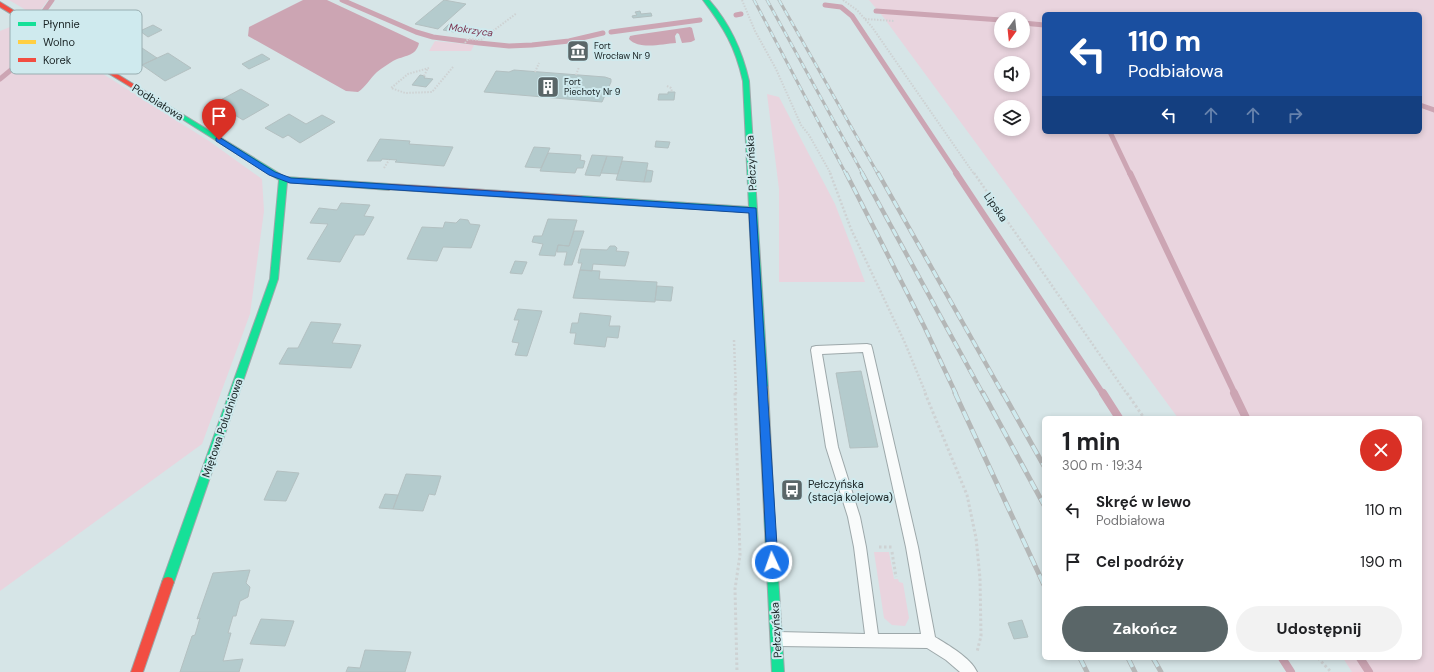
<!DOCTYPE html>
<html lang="pl">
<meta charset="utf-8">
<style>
:root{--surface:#fff;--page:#f2f2f2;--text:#202124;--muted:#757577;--accent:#5a6668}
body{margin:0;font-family:"DM Sans",sans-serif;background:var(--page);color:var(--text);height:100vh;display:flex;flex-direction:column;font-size:15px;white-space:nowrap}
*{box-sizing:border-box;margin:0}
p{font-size:13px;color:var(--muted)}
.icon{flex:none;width:22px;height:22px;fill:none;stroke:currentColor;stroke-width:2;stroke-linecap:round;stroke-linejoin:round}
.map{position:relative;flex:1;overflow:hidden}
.drawer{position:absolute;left:1042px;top:416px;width:380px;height:244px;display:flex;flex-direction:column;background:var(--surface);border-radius:6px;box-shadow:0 2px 6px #0003}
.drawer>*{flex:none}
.guide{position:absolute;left:1042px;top:12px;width:380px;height:122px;border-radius:6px;box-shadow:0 2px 6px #0003;background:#1a4fa0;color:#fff;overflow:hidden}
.needle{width:26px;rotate:195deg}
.buttons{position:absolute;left:994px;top:12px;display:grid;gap:8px}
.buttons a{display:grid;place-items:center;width:36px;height:36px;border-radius:50%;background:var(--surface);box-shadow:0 2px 6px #0003;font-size:20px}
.pin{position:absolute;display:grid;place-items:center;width:34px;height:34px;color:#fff;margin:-41px -17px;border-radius:50% 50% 50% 0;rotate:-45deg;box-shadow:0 0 4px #0007}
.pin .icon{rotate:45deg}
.me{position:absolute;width:44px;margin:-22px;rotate:357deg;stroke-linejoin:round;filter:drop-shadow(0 0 3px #0008)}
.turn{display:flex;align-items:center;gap:14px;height:84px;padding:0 20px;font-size:18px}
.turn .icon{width:52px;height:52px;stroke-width:2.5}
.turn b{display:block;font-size:28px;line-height:34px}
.lanes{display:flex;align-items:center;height:38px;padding:0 20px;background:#0003;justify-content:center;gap:20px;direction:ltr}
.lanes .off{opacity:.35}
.round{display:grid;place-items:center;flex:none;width:42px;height:42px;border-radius:21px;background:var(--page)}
.head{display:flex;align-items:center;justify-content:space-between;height:68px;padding:0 20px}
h1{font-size:24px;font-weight:700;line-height:30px}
.primary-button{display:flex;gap:8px;margin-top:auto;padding:8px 20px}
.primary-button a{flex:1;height:46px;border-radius:24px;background:var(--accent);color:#fff;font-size:16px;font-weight:700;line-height:46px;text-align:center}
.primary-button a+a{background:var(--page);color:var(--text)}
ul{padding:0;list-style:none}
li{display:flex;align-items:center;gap:12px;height:52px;padding:0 20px}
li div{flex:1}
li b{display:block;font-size:15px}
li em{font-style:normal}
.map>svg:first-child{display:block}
</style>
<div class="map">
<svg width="1434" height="672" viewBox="0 0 1434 672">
<rect width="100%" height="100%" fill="#d6e5e7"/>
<path fill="#e9d4de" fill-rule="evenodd" d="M9 0H48L36 16Z
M869 0H1434V672H1352L1343 658H1420V418H1178L884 18ZM1044 14H1420V132H1044ZM1001 19H1023V41H1001ZM1001 63H1023V85H1001ZM1001 107H1023V129H1001Z
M20 23 43 36 209 141 262 179 264 211 250 314 202 444 0 591V31Z
M435 41 474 45 471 51H429Z
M767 94 779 97 835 204 865 282H779V189Z
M874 552H889L894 579H898L899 582 903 583 909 618 905 626 892 625 884 618Z"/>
<path fill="#cca5b3" d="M303 0H327L419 43C416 57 404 55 393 61 388 64 382 68 377 72 370 78 366 87 358 92L346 91 248 36 249 27Z
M690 27 692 28 695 40 691 42 682 43 679 34 677 33 675 36 676 43C662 44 639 50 629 39L630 36 635 35Z"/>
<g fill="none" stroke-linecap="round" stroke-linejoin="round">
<path stroke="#cca5b3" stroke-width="5" d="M342 0 416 32 433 37 479 43 509 46 532 45 569 41 603 33
M825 5 841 7 852 16 957 174
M876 11 1001 20
M736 15 741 14
M40 17 52 0
M1023 23 1044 25
M611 32 700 20
M0 79 17 65 34 32
M1420 105 1434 110
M1110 132 1130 174"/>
<path stroke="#cca5b3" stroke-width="6" d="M956 173 1103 394
M1130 173 1235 394"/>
<path stroke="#cca5b3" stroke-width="8" d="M1103 393 1119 418
M1234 393 1246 418
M1282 658 1291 672
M1360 658 1369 672"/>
</g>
<path fill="#b4cbcd" stroke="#b3c0c1" d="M444 0 466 4 438 29 415 24Z
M640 11 641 14 651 13 652 16 633 18 632 16 637 15 635 12Z
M450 23 461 26 454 32 443 30Z
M153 25 162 30 148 37 140 31Z
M139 46 157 58 142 65 134 60H128L131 58 123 53Z
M168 53 191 68 165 81 142 65Z
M262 54 270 59 249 69 242 64Z
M514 70 605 77 611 79V82L602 102 484 92 496 71 509 72Z
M420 75 425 76 424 78 433 79 426 87 412 85Z
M241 89 269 105 243 120 215 103Z
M668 92H675L674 100H658L659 94H668Z
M289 114 306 124 322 115 335 122 300 143 288 135 283 138 265 128Z
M380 139 410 141 409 144 453 147 444 166 395 162 397 160 382 159 381 161H367Z
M656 141 670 142 668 148 655 147Z
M534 147 550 148 541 168 525 167Z
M548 153 581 155 580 160 585 161 583 168H577L575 173 540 171Z
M592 155 607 156 600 176 585 175Z
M607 156 623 157 618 174 601 173Z
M622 161 648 163 644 182 616 180Z
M647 170 653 171 651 182H644Z
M341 203 370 205 364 216 374 217 364 235H355L340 262 307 259 328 224 310 223 319 208 337 210Z
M460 219 468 220 470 224 480 225 471 248 443 247 437 261 407 259 422 227 443 228 445 222 456 223Z
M548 219 577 220 569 246 558 245 555 256 539 255 543 244 532 242 534 236H542Z
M574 231H584L572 265H564L567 252H557L558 245 569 246Z
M610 246H615L617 248 616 251 629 252 625 266 593 264 592 271 580 270 582 263H578L581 249 607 250Z
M515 261 527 262 522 274 510 273Z
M580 270 600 271 599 279 657 282 655 302 573 298Z
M657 286 673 287 671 301 655 300Z
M518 309 542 311 527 356 515 355 519 343 512 342 519 320H514Z
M580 313 611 316 609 326H620L618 338 607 337 605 347 574 344 576 333H570L572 323H578Z
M311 322 341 324 332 343 361 345 351 368 279 364 288 348H298Z
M861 371 878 447 850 448 836 373Z
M277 471 299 473 286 501 264 500Z
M406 474 441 476 435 495 429 494 423 511 393 509Z
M385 494 398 495 393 509 379 508Z
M250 570 246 583 250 587 248 597 240 601 236 616H233L228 633H231L223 661 243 659 239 672H180L192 636 195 635 200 618 197 619 213 573Z
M261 619 294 621 285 646 250 644Z
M1022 620 1028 637 1014 639 1008 623Z
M365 650 411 652 405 672H346L348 667 360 668Z"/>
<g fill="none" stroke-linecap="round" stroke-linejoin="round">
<g stroke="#9da8aa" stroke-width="2">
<path id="lane" d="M867 344 871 345 872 348 918 547 935 637C948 645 971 658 977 672H960L946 660 927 648 778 646 773 644 771 639 773 634 778 632 865 634 854 547 848 517 826 447 811 350 812 347 816 346ZM863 352 906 547 921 634H878L866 547 860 517 838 447 822 354Z"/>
</g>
<g stroke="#9da8aa" stroke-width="2">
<path id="fast" d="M703 0H709C730 24 742 50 749 81L768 387 766 390 763 391 760 390 758 387 749 212 581 202 577 199 581 196 749 207 743 81C735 46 724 28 703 0Z
M154 97 285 177 389 184 393 187 389 190 287 182 278 279 174 582 172 586 168 587 164 586 162 582 270 279 279 180 152 100V98Z
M769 506 773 508 774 511 784 672H772L764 511 765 508Z"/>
</g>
<g stroke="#9da8aa" stroke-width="2">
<path id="slow" d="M763 383 766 384 768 387 774 511 773 514 769 516 765 514 764 511 758 387 760 384Z"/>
</g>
<g stroke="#9da8aa" stroke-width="2">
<path id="jam" d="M0 2 156 98 157 99 154 101 152 100 0 7Z
M389 184 581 196 585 199 581 202 386 189 385 187Z
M168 577 172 578 174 582 143 672H131L162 582 164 578Z"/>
</g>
<path stroke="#ced2d3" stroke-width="2" stroke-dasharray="1.5 1.5" stroke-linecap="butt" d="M742 0 755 31 776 69 801 125 809 135 831 174
M843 0 857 10 872 27 974 174
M865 19 894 21
M465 43 468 39 481 40 517 13
M429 68 408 74 391 88 405 93 432 92 453 67
M535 72 539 63
M576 75 579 67
M424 76 428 68
M667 86 671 88 672 92
M384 168 389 160"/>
<path stroke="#ced2d3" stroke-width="2.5" stroke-dasharray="2 2" stroke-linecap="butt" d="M830 173 851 229 905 343 926 394
M974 173 1127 394
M734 340 736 394"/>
<path stroke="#ced2d3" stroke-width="3" stroke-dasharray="2.5 2.5" stroke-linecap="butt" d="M735 393 740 555 735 589 737 672
M925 393 967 495 976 538 980 578 981 636 977 652
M1127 393 1144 418
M879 547H894
M892 552 896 577
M1318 658 1331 672"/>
<use href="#lane" fill="#f9fbfb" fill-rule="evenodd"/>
<use href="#fast" fill="#16e098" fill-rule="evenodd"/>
<use href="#slow" fill="#ffcf43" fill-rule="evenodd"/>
<use href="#jam" fill="#f24e42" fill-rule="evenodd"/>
<g stroke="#b4b7b7" stroke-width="3">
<path id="rail-far2" d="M754 0 846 174
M767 0 863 174
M779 0 878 174"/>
</g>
<g stroke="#b4b7b7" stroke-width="4.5">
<path id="rail-far1" d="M846 173 924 326 956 394
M862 173 983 394
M878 173 1003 394"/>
</g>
<g stroke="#b4b7b7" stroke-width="5">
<path id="rail" d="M955 393 1044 585
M983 393 1044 505
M1003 393 1044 466
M1080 658 1087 672
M1128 658 1135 672
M1153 658 1161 672"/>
</g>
<use href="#rail-far2" stroke="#cfeaee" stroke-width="2" stroke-dasharray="6" stroke-linecap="butt"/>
<use href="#rail-far1" stroke="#cfeaee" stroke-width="3" stroke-dasharray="8" stroke-linecap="butt"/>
<use href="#rail" stroke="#cfeaee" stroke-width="3.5" stroke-dasharray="10" stroke-linecap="butt"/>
</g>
<path fill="#1a73e8" stroke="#114b97" d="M219 137 275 172 291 178 756 208 778 562 776 565 772 567 769 565 767 562 749 213 290 183 269 175 216 141V138Z"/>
<defs>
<g id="museum-square" transform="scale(1.15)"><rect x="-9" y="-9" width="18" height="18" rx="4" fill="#5a6668" stroke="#cfeaee"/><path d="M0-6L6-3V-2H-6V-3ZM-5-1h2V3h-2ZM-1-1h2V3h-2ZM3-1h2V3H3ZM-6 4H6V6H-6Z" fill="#fff"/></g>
<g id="building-square" transform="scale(1.15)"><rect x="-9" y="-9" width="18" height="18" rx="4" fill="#5a6668" stroke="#cfeaee"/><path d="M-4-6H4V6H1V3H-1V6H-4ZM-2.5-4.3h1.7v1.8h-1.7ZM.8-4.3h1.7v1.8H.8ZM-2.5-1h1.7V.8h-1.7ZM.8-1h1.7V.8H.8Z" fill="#fff"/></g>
<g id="bus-square" transform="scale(1.15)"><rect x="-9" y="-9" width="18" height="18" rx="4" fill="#5a6668" stroke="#cfeaee"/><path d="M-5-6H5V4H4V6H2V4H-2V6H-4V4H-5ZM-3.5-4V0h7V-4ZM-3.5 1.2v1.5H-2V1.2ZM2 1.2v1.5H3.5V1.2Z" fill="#fff"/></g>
</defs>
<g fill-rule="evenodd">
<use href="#museum-square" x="578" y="51"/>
<use href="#building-square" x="548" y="87"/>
<use href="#bus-square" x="792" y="490"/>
</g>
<g text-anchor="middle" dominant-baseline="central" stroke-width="4" stroke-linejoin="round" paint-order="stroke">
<g font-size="9" fill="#182223" stroke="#cfeaee" text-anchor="start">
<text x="594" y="46">Fort<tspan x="594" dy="10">Wrocław Nr 9</tspan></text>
<text x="564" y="82">Fort<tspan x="564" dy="10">Piechoty Nr 9</tspan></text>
</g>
<g font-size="10" font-style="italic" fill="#7a2f4c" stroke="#cfeaee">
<text transform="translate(471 30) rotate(8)">Mokrzyca</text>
</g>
<g font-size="11" fill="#182223" stroke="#cfeaee">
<text transform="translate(158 102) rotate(32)">Podbiałowa</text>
<text transform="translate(751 163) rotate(-93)">Pełczyńska</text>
<text transform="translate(996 207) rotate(55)">Lipska</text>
<text transform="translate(222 428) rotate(-71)">Miętowa Południowa</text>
<text transform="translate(776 630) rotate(-93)">Pełczyńska</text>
</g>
<g font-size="11" fill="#182223" stroke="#cfeaee" text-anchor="start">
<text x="808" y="484">Pełczyńska<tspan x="808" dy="13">(stacja kolejowa)</tspan></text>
</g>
</g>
<rect x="10" y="10" width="132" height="64" rx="6" fill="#cfeaee" stroke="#98aeb1" stroke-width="1"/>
<rect x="18" y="22" width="18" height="4" fill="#16e098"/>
<rect x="18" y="40" width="18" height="4" fill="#ffcf43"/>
<rect x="18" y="58" width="18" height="4" fill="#f24e42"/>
<g font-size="11" fill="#182223">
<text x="43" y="28">Płynnie</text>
<text x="43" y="46">Wolno</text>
<text x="43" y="64">Korek</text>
</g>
</svg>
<div class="buttons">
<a><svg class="needle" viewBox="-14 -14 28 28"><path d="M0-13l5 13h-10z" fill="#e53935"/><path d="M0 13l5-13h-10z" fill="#757577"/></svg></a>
<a><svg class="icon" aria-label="sound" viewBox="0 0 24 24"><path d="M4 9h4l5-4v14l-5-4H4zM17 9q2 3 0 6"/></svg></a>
<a><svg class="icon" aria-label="layers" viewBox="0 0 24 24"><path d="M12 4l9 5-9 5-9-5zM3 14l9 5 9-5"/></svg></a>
</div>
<div class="pin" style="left:219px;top:140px;background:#d93025"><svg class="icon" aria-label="arrive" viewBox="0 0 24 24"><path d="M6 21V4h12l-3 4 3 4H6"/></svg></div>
<svg class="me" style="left:772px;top:562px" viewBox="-20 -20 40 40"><circle r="17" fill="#1a73e8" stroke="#fff" stroke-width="3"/><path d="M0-11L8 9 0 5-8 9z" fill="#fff"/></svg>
<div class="guide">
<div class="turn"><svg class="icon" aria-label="left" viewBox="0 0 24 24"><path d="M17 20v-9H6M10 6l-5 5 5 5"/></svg><div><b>110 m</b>Podbiałowa</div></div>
<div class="lanes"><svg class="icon" aria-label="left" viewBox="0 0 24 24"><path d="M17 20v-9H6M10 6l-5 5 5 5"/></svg><svg class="icon off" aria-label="ahead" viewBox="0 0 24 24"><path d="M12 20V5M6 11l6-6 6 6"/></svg><svg class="icon off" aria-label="ahead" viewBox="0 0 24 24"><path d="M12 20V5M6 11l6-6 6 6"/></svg><svg class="icon off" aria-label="right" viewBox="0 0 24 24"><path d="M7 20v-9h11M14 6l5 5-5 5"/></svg></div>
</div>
<section class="drawer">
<div class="head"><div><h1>1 min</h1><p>300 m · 19:34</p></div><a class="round" style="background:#d93025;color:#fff"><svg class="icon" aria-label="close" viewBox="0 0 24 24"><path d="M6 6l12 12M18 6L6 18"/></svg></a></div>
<ul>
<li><svg class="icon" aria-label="left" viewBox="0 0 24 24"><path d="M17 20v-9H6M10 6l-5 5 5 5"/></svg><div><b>Skręć w lewo</b><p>Podbiałowa</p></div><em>110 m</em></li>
<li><svg class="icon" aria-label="arrive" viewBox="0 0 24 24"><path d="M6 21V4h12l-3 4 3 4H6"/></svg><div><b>Cel podróży</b></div><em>190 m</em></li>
</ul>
<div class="primary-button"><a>Zakończ</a><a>Udostępnij</a></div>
</section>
</div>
